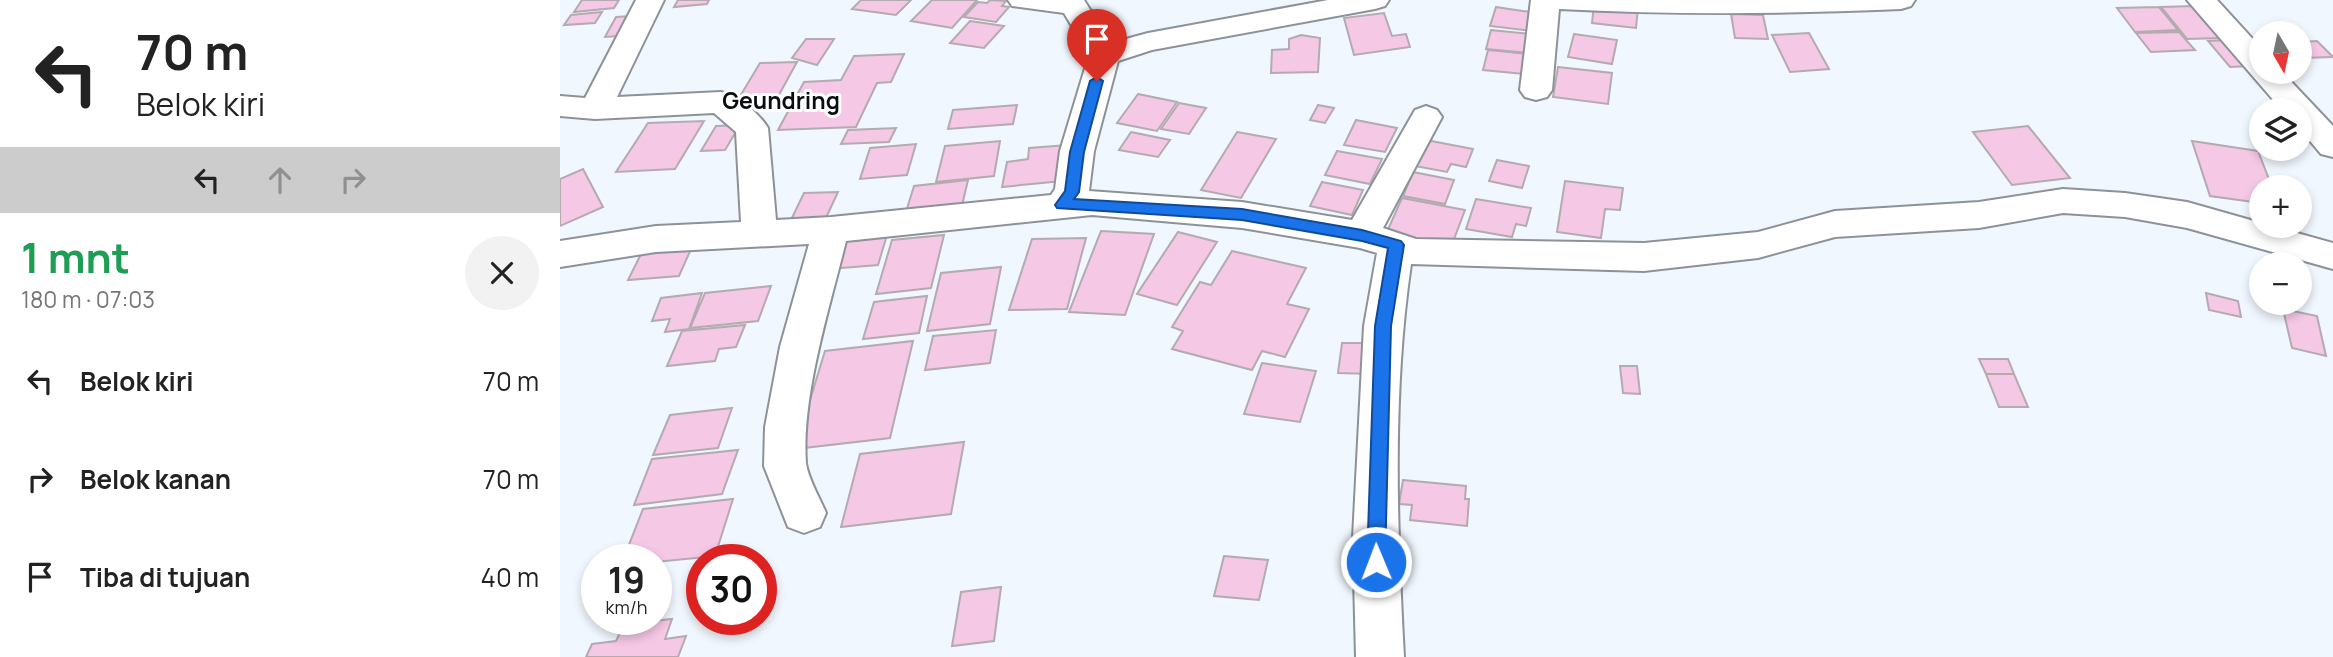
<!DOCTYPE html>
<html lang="id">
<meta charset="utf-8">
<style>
:root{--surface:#fff;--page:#f2f2f2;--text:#222;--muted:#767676}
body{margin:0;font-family:Manrope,sans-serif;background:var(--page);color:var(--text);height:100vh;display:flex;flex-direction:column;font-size:26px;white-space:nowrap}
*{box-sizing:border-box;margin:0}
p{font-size:23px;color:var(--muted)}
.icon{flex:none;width:38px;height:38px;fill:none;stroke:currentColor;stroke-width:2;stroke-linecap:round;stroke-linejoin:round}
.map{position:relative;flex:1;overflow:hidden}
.panel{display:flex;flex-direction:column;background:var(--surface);width:560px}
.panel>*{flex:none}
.top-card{background:#fff;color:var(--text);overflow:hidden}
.needle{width:46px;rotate:171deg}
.buttons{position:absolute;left:1689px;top:21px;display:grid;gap:14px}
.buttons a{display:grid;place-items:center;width:63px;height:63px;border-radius:50%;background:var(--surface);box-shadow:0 4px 10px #0003;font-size:35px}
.speed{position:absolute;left:21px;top:544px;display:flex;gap:14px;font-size:35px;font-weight:700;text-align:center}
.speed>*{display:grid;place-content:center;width:91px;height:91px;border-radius:50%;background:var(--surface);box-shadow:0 4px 10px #0003;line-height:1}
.speed small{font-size:18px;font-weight:400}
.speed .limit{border:10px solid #d22;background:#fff;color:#111}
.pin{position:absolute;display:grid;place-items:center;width:60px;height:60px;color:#fff;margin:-72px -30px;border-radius:50% 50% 50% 0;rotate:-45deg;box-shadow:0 0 7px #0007}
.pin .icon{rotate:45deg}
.me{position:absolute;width:77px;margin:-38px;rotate:359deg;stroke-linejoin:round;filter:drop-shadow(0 0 5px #0008)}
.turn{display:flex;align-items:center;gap:24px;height:147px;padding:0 21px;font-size:32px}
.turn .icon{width:91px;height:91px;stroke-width:2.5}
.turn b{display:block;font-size:49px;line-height:60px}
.lanes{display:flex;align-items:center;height:66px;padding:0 21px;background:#0003;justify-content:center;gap:35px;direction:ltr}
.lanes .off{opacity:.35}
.round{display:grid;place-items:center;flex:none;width:74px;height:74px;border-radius:37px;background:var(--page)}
.overview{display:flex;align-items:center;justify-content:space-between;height:119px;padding:0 21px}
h1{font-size:42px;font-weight:700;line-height:52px;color:#1e9e55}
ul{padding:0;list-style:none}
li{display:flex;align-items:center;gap:21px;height:98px;padding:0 21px}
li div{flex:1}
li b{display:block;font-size:26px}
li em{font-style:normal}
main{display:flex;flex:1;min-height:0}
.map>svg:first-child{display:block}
</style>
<main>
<section class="panel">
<div class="top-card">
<div class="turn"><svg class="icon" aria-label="left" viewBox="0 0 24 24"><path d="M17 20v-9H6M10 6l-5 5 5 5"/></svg><div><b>70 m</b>Belok kiri</div></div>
<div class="lanes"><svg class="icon" aria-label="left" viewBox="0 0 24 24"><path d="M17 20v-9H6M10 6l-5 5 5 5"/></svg><svg class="icon off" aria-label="ahead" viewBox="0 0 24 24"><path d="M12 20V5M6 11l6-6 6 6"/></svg><svg class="icon off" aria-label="right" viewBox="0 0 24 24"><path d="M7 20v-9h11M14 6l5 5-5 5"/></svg></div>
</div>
<div class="overview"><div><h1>1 mnt</h1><p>180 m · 07:03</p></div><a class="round"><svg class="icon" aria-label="close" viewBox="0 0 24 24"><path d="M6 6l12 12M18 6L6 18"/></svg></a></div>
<ul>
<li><svg class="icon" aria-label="left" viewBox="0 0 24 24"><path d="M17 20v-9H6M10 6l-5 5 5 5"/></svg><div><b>Belok kiri</b></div><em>70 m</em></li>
<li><svg class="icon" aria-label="right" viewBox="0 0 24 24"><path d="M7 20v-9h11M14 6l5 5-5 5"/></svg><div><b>Belok kanan</b></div><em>70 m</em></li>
<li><svg class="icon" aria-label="arrive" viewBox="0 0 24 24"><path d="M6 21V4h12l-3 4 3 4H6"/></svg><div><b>Tiba di tujuan</b></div><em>40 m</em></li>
</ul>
</section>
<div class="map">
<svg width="1773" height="657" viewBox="0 0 1773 657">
<rect width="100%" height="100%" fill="#f1f7fe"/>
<path fill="#f5c8e5" stroke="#b3abb0" stroke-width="2" d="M22 0H59L54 8 14 12Z
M118 0H149L147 4 114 7Z
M301 0H351L336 15 292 9Z
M372 0H417L392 28 351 21Z
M430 0 446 1 442 6 449 7 436 22 404 17 418 2 427 3Z
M1034 4 1078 8 1076 28 1032 23Z
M1633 6 1661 38 1627 39 1601 7Z
M936 7 977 13 972 31 930 26Z
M1599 7 1618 30 1575 32 1557 8Z
M42 12 35 23 4 25 11 15Z
M824 13 832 36 846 34 850 47 794 55 784 18Z
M1171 14 1203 15 1208 39 1175 38Z
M86 15 74 35 45 37 56 17Z
M410 21 444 26 424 48 390 43Z
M931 30 972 34 968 53 926 49Z
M1619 32 1635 50 1591 52 1576 33Z
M1249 33 1269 69 1230 72 1212 35Z
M1014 34 1057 40 1052 64 1008 57Z
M741 35 760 38 758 72 711 73 712 50 729 49V39Z
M246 39H274L257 65 232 58Z
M1669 40 1692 66 1670 67 1648 41Z
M1757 41 1773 57 1744 58 1740 53V42Z
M928 50 968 54 964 74 923 70Z
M344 54 331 82 317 83 296 127 218 130 244 82 281 80 294 56Z
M237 62 215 102 176 103 200 63Z
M998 67 1052 73 1048 104 993 97Z
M578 94 617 102 597 131 557 123Z
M619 103 646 108 629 134 601 129Z
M457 105 453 124 388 129 393 110Z
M758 105 774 108 765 123 750 120Z
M796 120 837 128 825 152 784 145Z
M144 121 115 169 56 172 88 123Z
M180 125 165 150 141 151 156 126Z
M1468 126 1510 178 1452 185 1413 132Z
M336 128 329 142 281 144 288 130Z
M571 132 610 140 598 157 559 150Z
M677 132 716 139 681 198 641 190Z
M866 140 913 149 906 167 891 164 887 172 855 166Z
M440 141 434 176 376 182 385 146Z
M1632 141 1698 151 1712 187H1701V203L1650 196Z
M356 144 347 175 300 179 310 148Z
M507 145 502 181 442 187 447 162 468 159 469 148Z
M777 151 822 159 810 184 765 175Z
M937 160 969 166 962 188 929 181Z
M23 169 43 207 0 226V179Z
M853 172 894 180 885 204 843 196Z
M408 180 401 210 345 215 354 186Z
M1005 181 1063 188 1060 210 1045 209 1041 238 997 232Z
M762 182 803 190 792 215 750 206Z
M278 192 265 220 230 222 244 193Z
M842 198 905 210 891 247 826 234Z
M916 199 971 208 966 226 956 224 952 237 906 229Z
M541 231 594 234 565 315 509 312Z
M618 232 657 242 617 305 577 294Z
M327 235 318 265 270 269 279 239Z
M384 235 371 288 316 294 332 240Z
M526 238 507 309 449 310 472 239Z
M131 249 119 276 68 280 81 254Z
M672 251 746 268 727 304 749 309 725 357 702 351 692 370 612 349 623 331 612 327 640 282 651 285Z
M441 267 430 324 367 331 381 273Z
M211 286 198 321 130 328 145 293Z
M142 293 129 329 105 332 110 319 92 321 101 298Z
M1646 293 1678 301 1681 317 1649 310Z
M367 296 359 333 303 339 314 302Z
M1723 309 1757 316 1766 356 1732 348Z
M185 325 176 347 159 349 155 361 107 366 122 331Z
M436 330 430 363 365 370 373 336Z
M353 341 330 438 235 449 265 351Z
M782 343H814L811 374 778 373Z
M1419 359H1448L1454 374H1426Z
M702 363 756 371 740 422 684 414Z
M1060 366H1077L1080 394 1063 393Z
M1426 374H1454L1468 407H1439Z
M172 408 158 448 93 455 110 415Z
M404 442 391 514 281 527 300 454Z
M178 450 162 494 74 505 92 459Z
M843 480 906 486 905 499H909L907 526 850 520 852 505 839 504Z
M173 499 155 556 96 562V560H63L83 509Z
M664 556 708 560 699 600 654 596Z
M441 587 434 641 392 646 401 592Z
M112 619 105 639 126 636 118 657H26L32 644 56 641 64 624Z"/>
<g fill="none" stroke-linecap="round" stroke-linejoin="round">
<g stroke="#8c9298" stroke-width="4">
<path id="street" d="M76 0H104L57 97 161 92C178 96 199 113 208 128L216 220 271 217 491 195 495 189 500 151 529 55 504 13 452 6 448 0H524L551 43 588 33 768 0H829L825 6 815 9 592 50 558 61 534 151 529 191 682 202 792 220 855 110 866 106 877 110 882 117 823 228 856 239 1084 243 1198 232 1275 211 1419 202 1503 189 1565 193 1627 202 1701 223V226H1712L1773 243V269L1627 228 1565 217 1503 213 1419 228 1275 237 1198 258 1084 271 851 264C832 393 837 527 844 657H796L793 538 804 326 817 253 800 248 682 228 532 215 286 241C270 306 241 397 246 463 248 479 260 498 266 513L260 527 244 533 228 527 204 466 205 427 220 347 249 244 96 252 0 267V241L96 226 181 222 176 132 154 113 35 119 0 116V96L25 98Z
M971 0H1355L1351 6 1341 9C1227 14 1113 15 999 9L992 90 987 97 976 100 965 97 960 90Z
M1627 0H1657L1701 48V72H1722L1773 126V157L1761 154 1740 129V110H1722Z"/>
</g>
<use href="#street" fill="#fff" fill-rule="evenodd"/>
</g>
<path fill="#1a73e8" stroke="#114b97" stroke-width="2" d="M537 77 543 81 524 152 519 192 514 199 682 209 802 230 841 241 844 245 831 326 825 562 823 568 816 571 809 568 807 562 815 326 828 248 802 241 682 220 497 208 495 205 505 191 510 152 530 81Z"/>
<g text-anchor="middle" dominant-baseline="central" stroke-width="6" stroke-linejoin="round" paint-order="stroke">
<g font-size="23" font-weight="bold" fill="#0b0e10" stroke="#fff">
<text x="221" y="100">Geundring</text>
</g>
</g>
</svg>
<div class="buttons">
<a><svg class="needle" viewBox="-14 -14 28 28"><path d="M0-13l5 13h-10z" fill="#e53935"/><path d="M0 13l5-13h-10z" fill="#767676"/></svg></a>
<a><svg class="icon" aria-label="layers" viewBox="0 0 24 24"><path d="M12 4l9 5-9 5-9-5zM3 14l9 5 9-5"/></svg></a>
<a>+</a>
<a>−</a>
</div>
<div class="speed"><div>19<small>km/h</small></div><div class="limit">30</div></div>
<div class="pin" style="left:537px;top:81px;background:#d93025"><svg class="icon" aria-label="arrive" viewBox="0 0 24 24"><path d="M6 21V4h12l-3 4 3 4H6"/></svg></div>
<svg class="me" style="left:816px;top:562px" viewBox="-20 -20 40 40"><circle r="17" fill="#1a73e8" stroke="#fff" stroke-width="3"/><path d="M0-11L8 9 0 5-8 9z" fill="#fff"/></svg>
</div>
</main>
